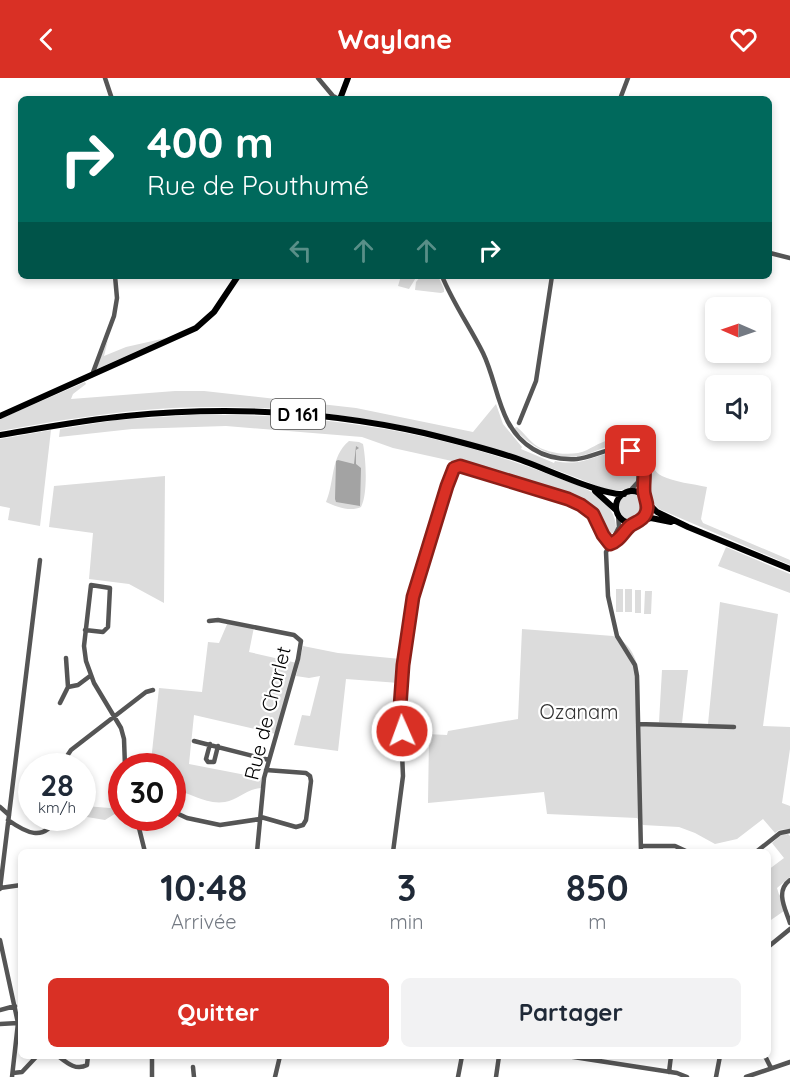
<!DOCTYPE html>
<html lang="fr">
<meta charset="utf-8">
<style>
:root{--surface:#fff;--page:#f2f2f3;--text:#1f2937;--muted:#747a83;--accent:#d93025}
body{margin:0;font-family:Quicksand,sans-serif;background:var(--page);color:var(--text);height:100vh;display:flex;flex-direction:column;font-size:22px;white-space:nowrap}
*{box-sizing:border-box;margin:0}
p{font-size:20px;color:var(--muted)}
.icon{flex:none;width:33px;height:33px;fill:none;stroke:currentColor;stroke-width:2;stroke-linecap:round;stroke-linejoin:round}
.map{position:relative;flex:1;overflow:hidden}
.side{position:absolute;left:18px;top:771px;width:753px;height:210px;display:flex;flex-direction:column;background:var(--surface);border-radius:9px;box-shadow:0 3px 9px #0003}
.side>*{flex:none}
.top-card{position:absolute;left:18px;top:18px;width:754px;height:183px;border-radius:9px;box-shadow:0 3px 9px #0003;background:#00695c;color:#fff;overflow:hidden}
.needle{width:39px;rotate:272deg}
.controls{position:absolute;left:705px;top:219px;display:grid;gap:12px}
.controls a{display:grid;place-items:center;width:66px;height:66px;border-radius:9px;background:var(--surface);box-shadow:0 3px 9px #0003;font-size:30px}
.speed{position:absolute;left:18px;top:675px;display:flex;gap:12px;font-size:30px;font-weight:700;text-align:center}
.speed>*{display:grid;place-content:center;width:78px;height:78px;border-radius:50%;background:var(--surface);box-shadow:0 3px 9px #0003;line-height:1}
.speed small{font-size:15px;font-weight:400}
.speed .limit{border:9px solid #d22;background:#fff;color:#111}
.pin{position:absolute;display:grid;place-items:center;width:51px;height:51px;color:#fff;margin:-26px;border-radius:12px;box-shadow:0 3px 9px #0006}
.me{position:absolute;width:66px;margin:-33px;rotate:358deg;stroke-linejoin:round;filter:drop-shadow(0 0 4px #0008)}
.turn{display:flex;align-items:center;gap:21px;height:126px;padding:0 30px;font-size:27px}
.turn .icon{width:78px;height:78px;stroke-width:2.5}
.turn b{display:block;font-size:42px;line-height:51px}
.lanes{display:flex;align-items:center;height:57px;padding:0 30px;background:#0003;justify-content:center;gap:30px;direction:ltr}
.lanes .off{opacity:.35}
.eta{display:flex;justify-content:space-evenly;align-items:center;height:102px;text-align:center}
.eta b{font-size:36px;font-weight:700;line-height:42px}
.action{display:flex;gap:12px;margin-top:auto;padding:12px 30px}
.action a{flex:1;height:69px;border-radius:9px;background:var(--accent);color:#fff;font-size:24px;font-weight:700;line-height:69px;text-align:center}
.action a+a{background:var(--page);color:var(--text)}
header{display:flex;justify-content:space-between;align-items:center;height:78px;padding:0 30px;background:var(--accent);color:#fff;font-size:27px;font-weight:700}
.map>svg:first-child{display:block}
</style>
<header><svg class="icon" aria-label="back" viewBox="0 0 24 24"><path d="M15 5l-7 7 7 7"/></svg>Waylane<svg class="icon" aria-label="heart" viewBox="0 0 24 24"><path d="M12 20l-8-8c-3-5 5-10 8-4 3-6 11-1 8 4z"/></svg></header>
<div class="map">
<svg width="790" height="999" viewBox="0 0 790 999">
<rect width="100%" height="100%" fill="#fff"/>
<path fill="#dcdcdc" d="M401 198H417L409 211 398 208Z
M421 198H438L444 211V214L441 215 415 212 416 204Z
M166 260 97 291 96 290 108 262 104 278 126 269Z
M85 304 86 306 73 316 71 321 175 313H204L356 330 473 354 496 326 503 346 522 369 521 371 554 385 555 383C565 385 574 385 583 383 595 380 607 373 619 377 630 380 643 395 634 406 629 413 614 413 607 412 467 353 324 323 172 330 114 333 57 343 0 353V341Z
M190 337C242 336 294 338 345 345 416 354 487 372 553 398 568 404 586 409 599 419 608 426 616 438 616 450L613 455 605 454 591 431 572 420 461 385 393 370 362 359 226 348 132 351 59 359 60 351 116 342Z
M517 349C523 354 528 361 534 366 546 376 573 379 587 372 599 366 609 359 622 362 655 369 647 391 662 398 674 404 693 406 707 409L701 441 703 445 790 482V487L659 431C639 414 659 384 633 370 615 360 601 373 584 377 557 384 531 370 514 350Z
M51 352 40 448 8 442 10 430 0 428V361Z
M349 363 359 364 363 366C366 381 368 416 361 429 351 434 336 429 326 424 335 403 330 379 349 363Z
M165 398 164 525 129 506 89 501 93 455 49 449 54 408Z
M619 429a13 13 0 1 1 26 0a13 13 0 1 1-26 0Z
M726 469 790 496V515L718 488Z
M616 511H623V534H616Z
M625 511H632V534H625Z
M635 512H641V535H635Z
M645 513H652L651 536H644Z
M720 524 778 536 763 648 790 649V671L782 725 790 728V751L779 752 775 755 763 741 737 761 715 766 695 755 679 749 643 747 637 740 547 736 544 714 428 725 429 660 406 658V655L447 657 448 653 518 641 522 551 613 558C647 571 638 615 640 644H659L662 592H688L682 645 708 646Z
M228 544 254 549 249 574 297 585 276 656 194 637 189 686 261 700V710C246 711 238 722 225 724 205 727 191 714 173 712L172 688H142L151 683 159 610 202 614 208 564 219 565Z
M303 568 338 575 401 581 399 605 346 601 338 673 294 667 302 637 310 638 320 598 309 600 296 598Z
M121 726V732L105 742 87 739 85 728 110 730Z
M788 756 790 758V799L777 810 784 833 768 844V792L784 780 772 765 781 757Z"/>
<path fill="#a3a3a3" d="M356 368 359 370 356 372V386L361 390 360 428 336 424 335 421 336 383 338 382 354 386Z"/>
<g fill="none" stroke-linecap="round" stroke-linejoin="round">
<path stroke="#555" stroke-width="4.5" d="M105 0 112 21
M318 0 333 18 339 21
M620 21 628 0
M770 175 790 180
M442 198C453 225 470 249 483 275 499 308 498 350 533 371 546 379 561 382 577 381 600 379 632 353 644 389 647 400 644 411 645 421
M92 297 114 238 117 220 115 198
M519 345 536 303 552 198
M612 372C630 374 641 386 638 404L629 414
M618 436 619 449 606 474 608 518 617 558 635 587 637 598 641 774
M610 466 618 462 636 444
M209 543 218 542 294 557 301 563 298 581 264 700 257 774
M85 552 103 554 108 549 110 510 91 507 84 568 86 583 94 605 121 650 124 661 125 688
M68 609 78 607 90 598
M60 625 68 609 66 580
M638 646 734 649
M194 663 269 682
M210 666 206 681 208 684H214L218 668
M65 688 67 678 71 672 146 614 153 612
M82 726 84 735 82 738
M0 729 9 737
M172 733 187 740 220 747 260 741
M261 739 296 749 303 747 306 742 311 703 310 698 306 695 266 692
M139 740V750L145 774
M8 742C25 754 44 765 56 740
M641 768H675L688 774
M393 774 403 698 400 629 408 542 414 512 447 408 454 390 460 388 575 424 593 436 603 457 610 466
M756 774 780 755 790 753
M790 802C775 813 785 830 790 845
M0 810 21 807
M0 811 40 482
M0 862 18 945 12 999
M768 869 790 851
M0 932 15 928
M0 946 18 945
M58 978C67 985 76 993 87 987L88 978
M152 978V999
M567 978 677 995 687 999
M765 978 771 990
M193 989 194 999
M669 994 671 978
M13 995 22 994 37 978
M275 999 280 978
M458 999 462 978
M496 999 499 978
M716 999 720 978
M746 999 790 984"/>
<path stroke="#000" stroke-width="6" d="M340 21 348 0
M0 338 196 250 214 234 238 198
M0 357C42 350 84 342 126 338 225 328 327 333 424 355 457 363 489 371 521 382 544 390 604 418 624 416
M595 413 616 432
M616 429a16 16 0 1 1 32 0a16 16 0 1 1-32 0Z
M647 424 657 434 688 449 790 491
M643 442 651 440 671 444"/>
</g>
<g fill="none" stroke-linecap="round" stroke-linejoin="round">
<g stroke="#8d1f18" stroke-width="15">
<path id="route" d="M402 653 400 629 403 587 413 519 447 408 454 390 460 388 568 421 581 427 593 436 603 457 610 466C620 463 623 454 630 448 635 444 642 443 645 437 650 429 645 422 644 414 643 396 650 386 631 373"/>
</g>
<use href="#route" stroke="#d93025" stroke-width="10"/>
</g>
<g text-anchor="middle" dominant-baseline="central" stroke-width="4.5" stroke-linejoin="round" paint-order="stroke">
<rect fill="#fff" stroke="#4c4c4c" stroke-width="1.5" x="271" y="321" width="54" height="30" rx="4.5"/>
<g font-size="18" font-weight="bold" fill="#000">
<text x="298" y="336">D 161</text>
</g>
<g font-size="20" fill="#333" stroke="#fff">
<text x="579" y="633">Ozanam</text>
</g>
<g font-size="20" fill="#000" stroke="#fff">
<text transform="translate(267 635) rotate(-76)">Rue de Charlet</text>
</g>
</g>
</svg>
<div class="controls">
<a><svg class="needle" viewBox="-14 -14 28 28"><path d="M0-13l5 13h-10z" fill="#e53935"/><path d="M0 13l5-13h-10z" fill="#747a83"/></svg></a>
<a><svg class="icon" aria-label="sound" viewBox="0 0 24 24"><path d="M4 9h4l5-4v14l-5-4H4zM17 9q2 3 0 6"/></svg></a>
</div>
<div class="speed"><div>28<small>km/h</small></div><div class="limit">30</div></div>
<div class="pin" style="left:631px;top:373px;background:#d93025"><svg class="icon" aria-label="arrive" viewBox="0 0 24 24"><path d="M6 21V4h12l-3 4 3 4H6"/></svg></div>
<svg class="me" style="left:402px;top:653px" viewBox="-20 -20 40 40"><circle r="17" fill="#d93025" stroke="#fff" stroke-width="3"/><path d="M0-11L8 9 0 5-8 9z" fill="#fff"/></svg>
<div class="top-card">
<div class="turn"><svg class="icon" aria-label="right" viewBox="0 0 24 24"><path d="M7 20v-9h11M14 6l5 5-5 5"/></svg><div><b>400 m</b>Rue de Pouthumé</div></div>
<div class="lanes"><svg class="icon off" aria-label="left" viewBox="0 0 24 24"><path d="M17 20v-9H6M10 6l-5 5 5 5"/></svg><svg class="icon off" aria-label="ahead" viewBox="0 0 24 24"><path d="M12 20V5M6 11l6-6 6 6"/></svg><svg class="icon off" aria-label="ahead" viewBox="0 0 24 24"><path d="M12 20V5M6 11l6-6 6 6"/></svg><svg class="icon" aria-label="right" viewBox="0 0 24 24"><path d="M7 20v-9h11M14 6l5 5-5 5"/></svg></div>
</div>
<section class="side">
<div class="eta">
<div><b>10:48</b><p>Arrivée</p></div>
<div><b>3</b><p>min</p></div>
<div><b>850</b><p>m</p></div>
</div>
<div class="action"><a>Quitter</a><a>Partager</a></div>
</section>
</div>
